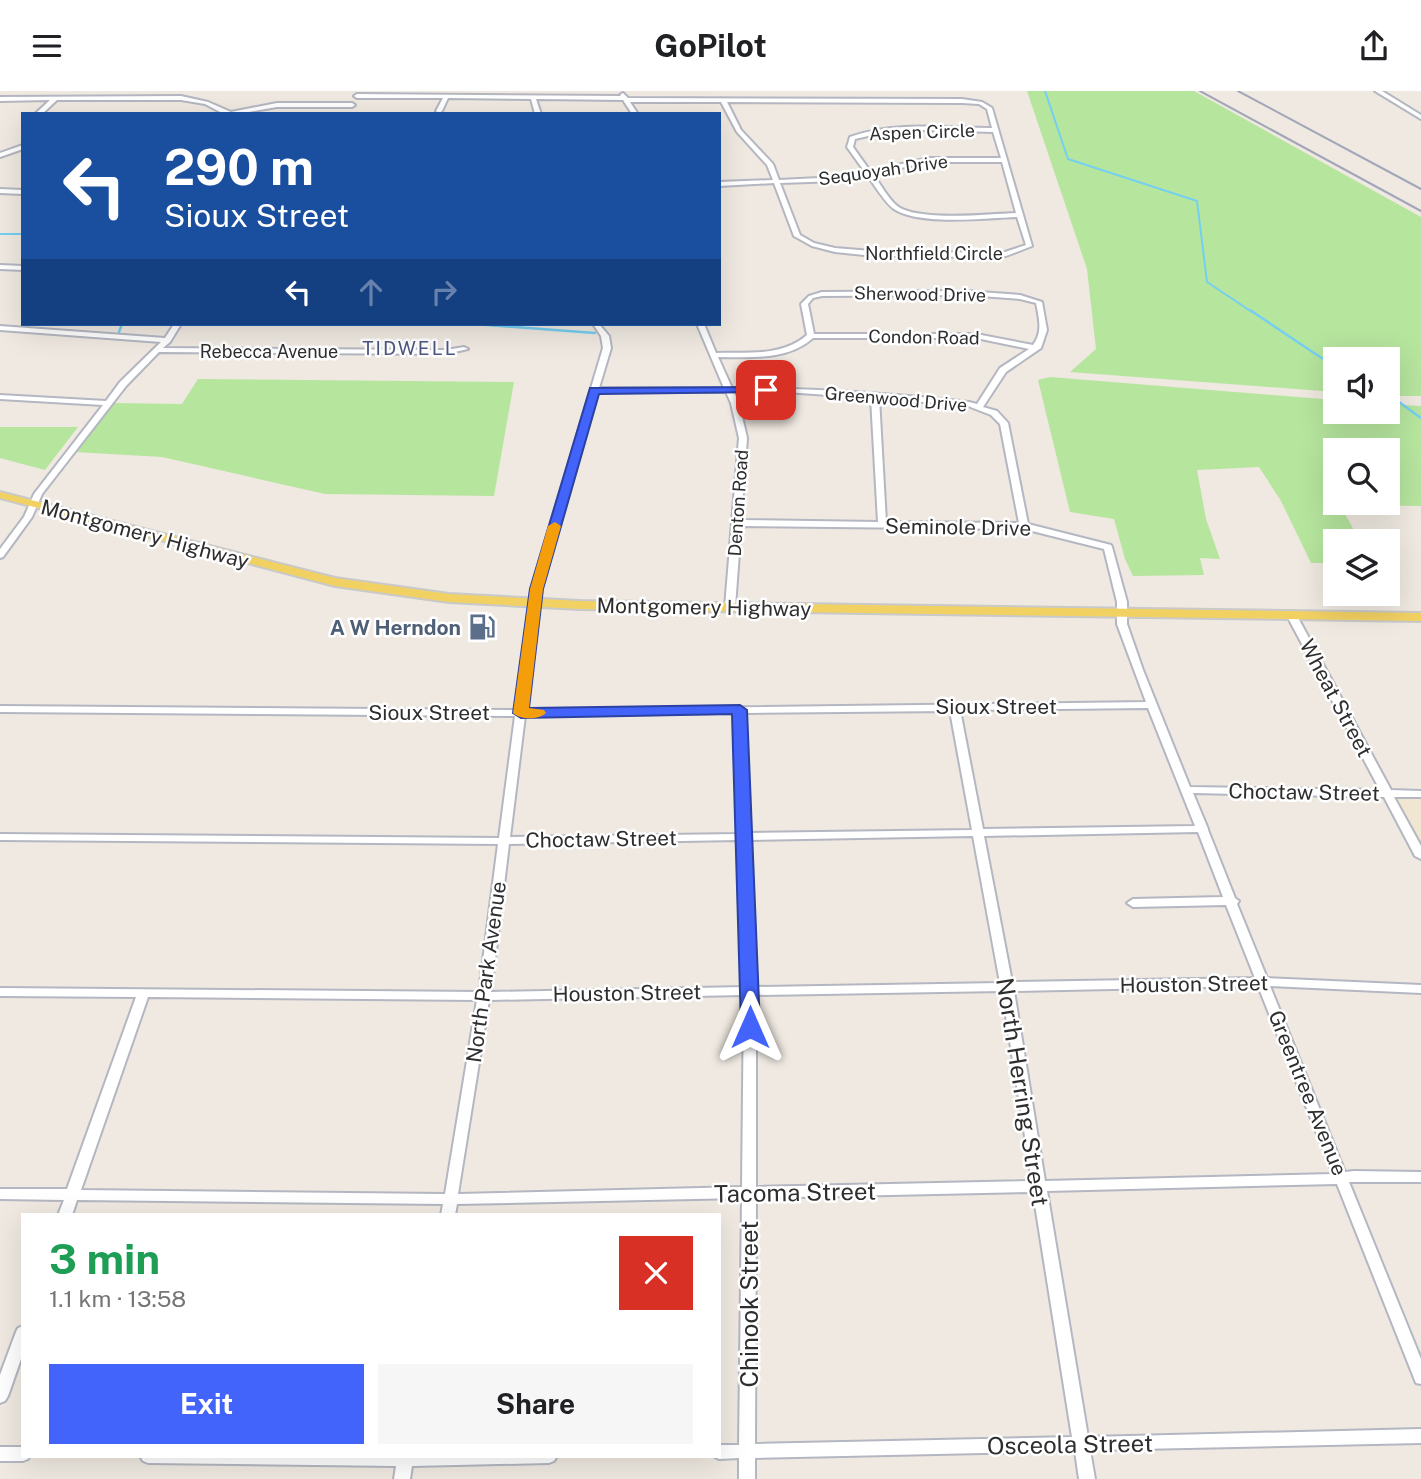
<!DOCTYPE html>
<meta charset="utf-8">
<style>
:root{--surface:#fff;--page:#f6f6f6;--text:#202124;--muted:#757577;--accent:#4264fb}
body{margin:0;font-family:"Public Sans",sans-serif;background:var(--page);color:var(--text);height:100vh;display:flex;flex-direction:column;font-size:26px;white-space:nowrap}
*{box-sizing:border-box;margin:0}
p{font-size:23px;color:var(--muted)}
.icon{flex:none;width:38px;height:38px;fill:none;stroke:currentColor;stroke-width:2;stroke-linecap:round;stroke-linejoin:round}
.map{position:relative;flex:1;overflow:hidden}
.drawer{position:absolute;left:21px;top:1122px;width:700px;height:245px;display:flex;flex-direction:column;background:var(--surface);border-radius:0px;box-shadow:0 7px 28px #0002}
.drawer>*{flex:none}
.hud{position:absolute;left:21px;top:21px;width:700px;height:214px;border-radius:0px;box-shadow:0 7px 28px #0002;background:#1a4fa0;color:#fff;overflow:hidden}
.fabs{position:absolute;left:1323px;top:256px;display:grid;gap:14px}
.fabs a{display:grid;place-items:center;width:77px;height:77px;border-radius:0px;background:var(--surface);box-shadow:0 7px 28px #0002;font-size:35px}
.pin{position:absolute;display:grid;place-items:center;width:60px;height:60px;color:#fff;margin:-30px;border-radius:14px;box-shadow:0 4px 10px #0006}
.me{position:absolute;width:77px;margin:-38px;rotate:0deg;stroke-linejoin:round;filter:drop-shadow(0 0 5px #0008)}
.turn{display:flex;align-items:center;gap:24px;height:147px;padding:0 28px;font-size:32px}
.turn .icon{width:91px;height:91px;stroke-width:2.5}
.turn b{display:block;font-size:49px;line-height:60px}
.lanes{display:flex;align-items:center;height:66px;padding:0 28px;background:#0003;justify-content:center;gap:35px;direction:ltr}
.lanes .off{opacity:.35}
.round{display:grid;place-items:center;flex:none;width:74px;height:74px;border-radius:0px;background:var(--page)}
.head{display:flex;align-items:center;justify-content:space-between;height:119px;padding:0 28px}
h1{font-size:42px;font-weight:700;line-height:52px;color:#1e9e55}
.primary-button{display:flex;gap:14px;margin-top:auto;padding:14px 28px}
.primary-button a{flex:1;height:80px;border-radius:0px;background:var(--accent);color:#fff;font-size:28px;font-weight:700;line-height:80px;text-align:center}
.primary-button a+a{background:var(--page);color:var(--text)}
header{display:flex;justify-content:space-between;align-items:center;height:91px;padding:0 28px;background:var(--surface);font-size:32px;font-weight:700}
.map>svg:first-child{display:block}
</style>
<header><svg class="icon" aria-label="menu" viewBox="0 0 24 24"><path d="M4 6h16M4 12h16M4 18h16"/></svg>GoPilot<svg class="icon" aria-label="share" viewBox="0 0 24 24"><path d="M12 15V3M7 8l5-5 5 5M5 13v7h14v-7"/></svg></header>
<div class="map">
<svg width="1421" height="1388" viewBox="0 0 1421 1388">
<rect width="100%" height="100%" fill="#efe9e1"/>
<path fill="#f0e6d1" d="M1397 707 1421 708V752Z"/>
<path fill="#b6e59e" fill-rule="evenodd" d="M1027 0H1194L1421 126V305H1388V268H1335V301L1070 281 1096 258 1087 178Z
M1050 286 1335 309V320H1388V313L1421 315V415L1340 414 1360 450H1335V472H1311L1281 410 1259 376 1197 379 1206 428 1220 468 1200 467 1204 484 1133 485 1125 468 1114 428 1070 421 1038 289ZM1335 359H1388V411H1335Z
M198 288 514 291 494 405 325 403 162 366 75 361 112 312 182 313Z
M0 336H78L45 379 0 367Z"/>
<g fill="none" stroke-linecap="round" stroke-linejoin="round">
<path stroke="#75cff0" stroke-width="2" d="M1045 0 1068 68 1197 110 1207 191 1252 221
M0 143H23"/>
<path stroke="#75cff0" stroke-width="2.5" d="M1250 219 1335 276
M474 233 595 242
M119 241 122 233
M1388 303 1421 327"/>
<g stroke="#b4b7c1" stroke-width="4">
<path id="minor" d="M1375 0H1382L1421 24V28Z
M623 2 628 7 962 8 982 11 992 17 1032 155 1006 165 929 166 864 164 835 161 812 155 794 145 774 92 719 95V91L773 89 767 74 737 41 721 11H630L638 23H632L623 9 536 8 541 23H535L531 8 448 7 442 20 439 22 436 20 443 7H357L354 5 357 3 621 5 620 4ZM727 11 962 12 979 13 987 18 992 37C946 37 895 30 850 46L847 56 865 81 839 86 779 89 773 73 741 39ZM922 39 993 41 1001 67H929L870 80 853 56 855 48 881 42ZM929 71H1002L1016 122C990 123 915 131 896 114 887 106 880 92 873 83ZM867 84C874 93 885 112 894 118 920 135 987 127 1017 126L1026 154 1005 161 896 162 835 157 814 152 800 144 780 92 839 90Z
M181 5 208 11 231 21 277 12H352L355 14 352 16H277L237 23H224L205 13 181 9H57L42 23H35L50 9 0 10V6Z
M23 54V58L0 66V62Z
M0 98 23 99V103L0 102Z
M0 174 23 175V179L0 178Z
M966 200 1020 204 1042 211 1047 239 1041 257 1006 281 983 316 997 320 1008 332 1028 433 1111 454 1112 456 1127 511V533L1143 579 1190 696 1380 699 1286 523 1291 520 1296 523 1391 699 1421 700V706H1394L1421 755V768L1415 765 1384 706 1193 702 1208 738V739L1235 807 1239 810 1237 813 1267 887 1421 894V902L1270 895 1345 1081 1354 1080 1421 1081V1091H1349L1421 1268V1293L1416 1292 1414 1287 1337 1093 1047 1100 1088 1346 1421 1338V1352L1090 1359 1095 1388H1079L1075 1360 755 1367V1388H739V1367L719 1368 713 1365H719V1354H739L742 1107 457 1113 455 1124H441L443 1113 77 1109 72 1124H58L64 1109 0 1108V1098H67L136 906 0 905V897L479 901 498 753 0 749V743L499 747 515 625 0 621V615L516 619 531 498 603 257 601 245 593 233H599L609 245 611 257 599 297H724L697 233H704L716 262C747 261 782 266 807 244L801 213 809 205 822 201ZM966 204 1020 208 1036 212C1039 227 1043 241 1033 254L976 243H814L808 213 813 207 822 205ZM813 247H976L1029 258 1000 277 977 313 969 311C890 302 811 297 732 297L718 266C751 266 787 270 813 247ZM598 301H726L731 312 739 347 725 516 727 518 730 519 735 516 741 435 1024 438 1104 458 1117 511V533L1146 611 526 619 541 498ZM734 301H785L871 307 878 431 741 429 747 347 739 312ZM879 307 968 315 991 324 1000 333 1019 432 886 431ZM1148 617 1195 735 983 738 960 619ZM950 620 972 739 750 742 745 622ZM735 622 739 743 510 746 525 625ZM1198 741 1223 806 1133 808 1127 812 1133 816 1226 814 1255 887 1012 891 984 745ZM973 745 1000 892 756 896 750 749ZM739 749 744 896 491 901 509 753ZM1258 895 1333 1083 1045 1090 1014 900ZM1002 900 1032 1090 756 1096V904ZM744 904 742 1096 458 1103 489 909ZM148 906 477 909 445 1103 81 1099ZM1033 1101 1072 1346 755 1353 756 1107Z
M174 233H181L170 251 163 257 446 259 464 256 468 258 446 263 159 261 126 295 42 403 32 426 3 466 0 467V458L24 426 34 403 103 314 0 308V304L106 310 120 291 161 251 0 239V235L165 247Z
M23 1235V1262L8 1305 5 1310 0 1312V1284L16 1241 18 1237Z
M0 1356H23V1365H30L28 1368 23 1370H0Z
M140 1365H557L554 1370 549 1372 412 1375 410 1388H394L396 1375 148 1372 143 1370Z"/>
</g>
<g stroke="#c9c9c9" stroke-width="4">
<path id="major" d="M0 401 335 487 449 503 580 510 1421 522V530L580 518 449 511 335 495 0 407Z"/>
</g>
<use href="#minor" fill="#fff" fill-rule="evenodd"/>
<use href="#major" fill="#f2d163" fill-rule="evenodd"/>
<path stroke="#a3a6b8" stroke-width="2" d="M1200 0 1421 120
M1238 0 1421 98"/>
</g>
<path fill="#4264fb" stroke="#2b41a3" stroke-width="2" d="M766 296 772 299 770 301 599 303 543 498 529 617 740 614 747 619 760 936 750 942 741 936 732 623 521 627 513 622 530 498 590 297Z"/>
<path fill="#f59e0b" d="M555 431 561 435 543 498 529 617 544 619 546 622C539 629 520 629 513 622L530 498 548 435Z"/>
<defs>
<g id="fuel-bare" transform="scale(2.1)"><path d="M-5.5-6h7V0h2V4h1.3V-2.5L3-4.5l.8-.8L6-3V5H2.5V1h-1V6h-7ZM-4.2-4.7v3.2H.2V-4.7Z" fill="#5c6f8a" stroke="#fff" stroke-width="2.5" paint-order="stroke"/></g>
</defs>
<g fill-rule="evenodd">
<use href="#fuel-bare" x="482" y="536"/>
</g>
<g text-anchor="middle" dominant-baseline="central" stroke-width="5" stroke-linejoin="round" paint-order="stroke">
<g font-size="18" fill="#2e2e2e" stroke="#fff">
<text transform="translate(922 41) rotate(-2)">Aspen Circle</text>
<text transform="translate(883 79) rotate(-8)">Sequoyah Drive</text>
<text x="934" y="162">Northfield Circle</text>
<text transform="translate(920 203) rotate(1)">Sherwood Drive</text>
<text transform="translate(924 246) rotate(1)">Condon Road</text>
<text x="269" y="260">Rebecca Avenue</text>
<text transform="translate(896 308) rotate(5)">Greenwood Drive</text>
<text transform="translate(738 412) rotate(-86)">Denton Road</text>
</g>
<g font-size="19" letter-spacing="2" fill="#4d5680" stroke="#fff">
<text x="410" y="257">TIDWELL</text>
</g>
<g font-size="21" fill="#2e2e2e" stroke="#fff">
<text transform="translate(958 436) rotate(1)">Seminole Drive</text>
<text transform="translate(145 443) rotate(15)">Montgomery Highway</text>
<text transform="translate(704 516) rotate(1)">Montgomery Highway</text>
<text transform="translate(1336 607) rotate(62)">Wheat Street</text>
<text x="996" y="615">Sioux Street</text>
<text x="429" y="621">Sioux Street</text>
<text transform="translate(1304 701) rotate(1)">Choctaw Street</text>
<text transform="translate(601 748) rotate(-1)">Choctaw Street</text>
<text transform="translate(486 881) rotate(-82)">North Park Avenue</text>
<text transform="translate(1194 893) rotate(-1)">Houston Street</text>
<text transform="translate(627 902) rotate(-1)">Houston Street</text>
<text transform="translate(1308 1002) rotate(68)">Greentree Avenue</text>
</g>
<g font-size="21" font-weight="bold" fill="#4e5e75" stroke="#fff" text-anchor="end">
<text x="461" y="536">A W Herndon</text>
</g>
<g font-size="24" fill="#2e2e2e" stroke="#fff">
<text transform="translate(1023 1001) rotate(81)">North Herring Street</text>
<text transform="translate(795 1101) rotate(-1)">Tacoma Street</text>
<text transform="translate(749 1213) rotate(-90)">Chinook Street</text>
<text transform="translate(1070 1353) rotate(-1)">Osceola Street</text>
</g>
</g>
</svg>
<div class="fabs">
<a><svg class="icon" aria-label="sound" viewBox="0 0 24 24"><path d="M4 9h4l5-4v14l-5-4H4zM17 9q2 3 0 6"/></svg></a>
<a><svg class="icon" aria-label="search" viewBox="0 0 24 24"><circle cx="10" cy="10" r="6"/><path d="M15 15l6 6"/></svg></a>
<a><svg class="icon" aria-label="layers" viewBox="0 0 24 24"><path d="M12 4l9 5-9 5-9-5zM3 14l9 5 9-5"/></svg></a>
</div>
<div class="pin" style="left:766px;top:299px;background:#d93025"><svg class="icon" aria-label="arrive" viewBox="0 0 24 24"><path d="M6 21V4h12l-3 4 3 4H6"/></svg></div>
<svg class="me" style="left:750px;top:936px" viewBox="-20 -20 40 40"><path d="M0-17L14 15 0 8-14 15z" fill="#4264fb" stroke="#fff" stroke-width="4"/></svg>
<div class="hud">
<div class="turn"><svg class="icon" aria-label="left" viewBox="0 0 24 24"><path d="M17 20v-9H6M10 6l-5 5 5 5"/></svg><div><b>290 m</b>Sioux Street</div></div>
<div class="lanes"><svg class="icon" aria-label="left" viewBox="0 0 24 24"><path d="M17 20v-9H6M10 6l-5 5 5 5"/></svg><svg class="icon off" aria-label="ahead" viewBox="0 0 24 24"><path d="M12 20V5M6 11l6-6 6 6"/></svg><svg class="icon off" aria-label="right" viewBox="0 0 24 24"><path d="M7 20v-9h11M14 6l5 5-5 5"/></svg></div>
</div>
<section class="drawer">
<div class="head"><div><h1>3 min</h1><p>1.1 km · 13:58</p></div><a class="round" style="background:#d93025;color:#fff"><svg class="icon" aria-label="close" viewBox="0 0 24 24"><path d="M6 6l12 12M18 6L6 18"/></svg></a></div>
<div class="primary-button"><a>Exit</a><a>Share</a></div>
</section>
</div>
